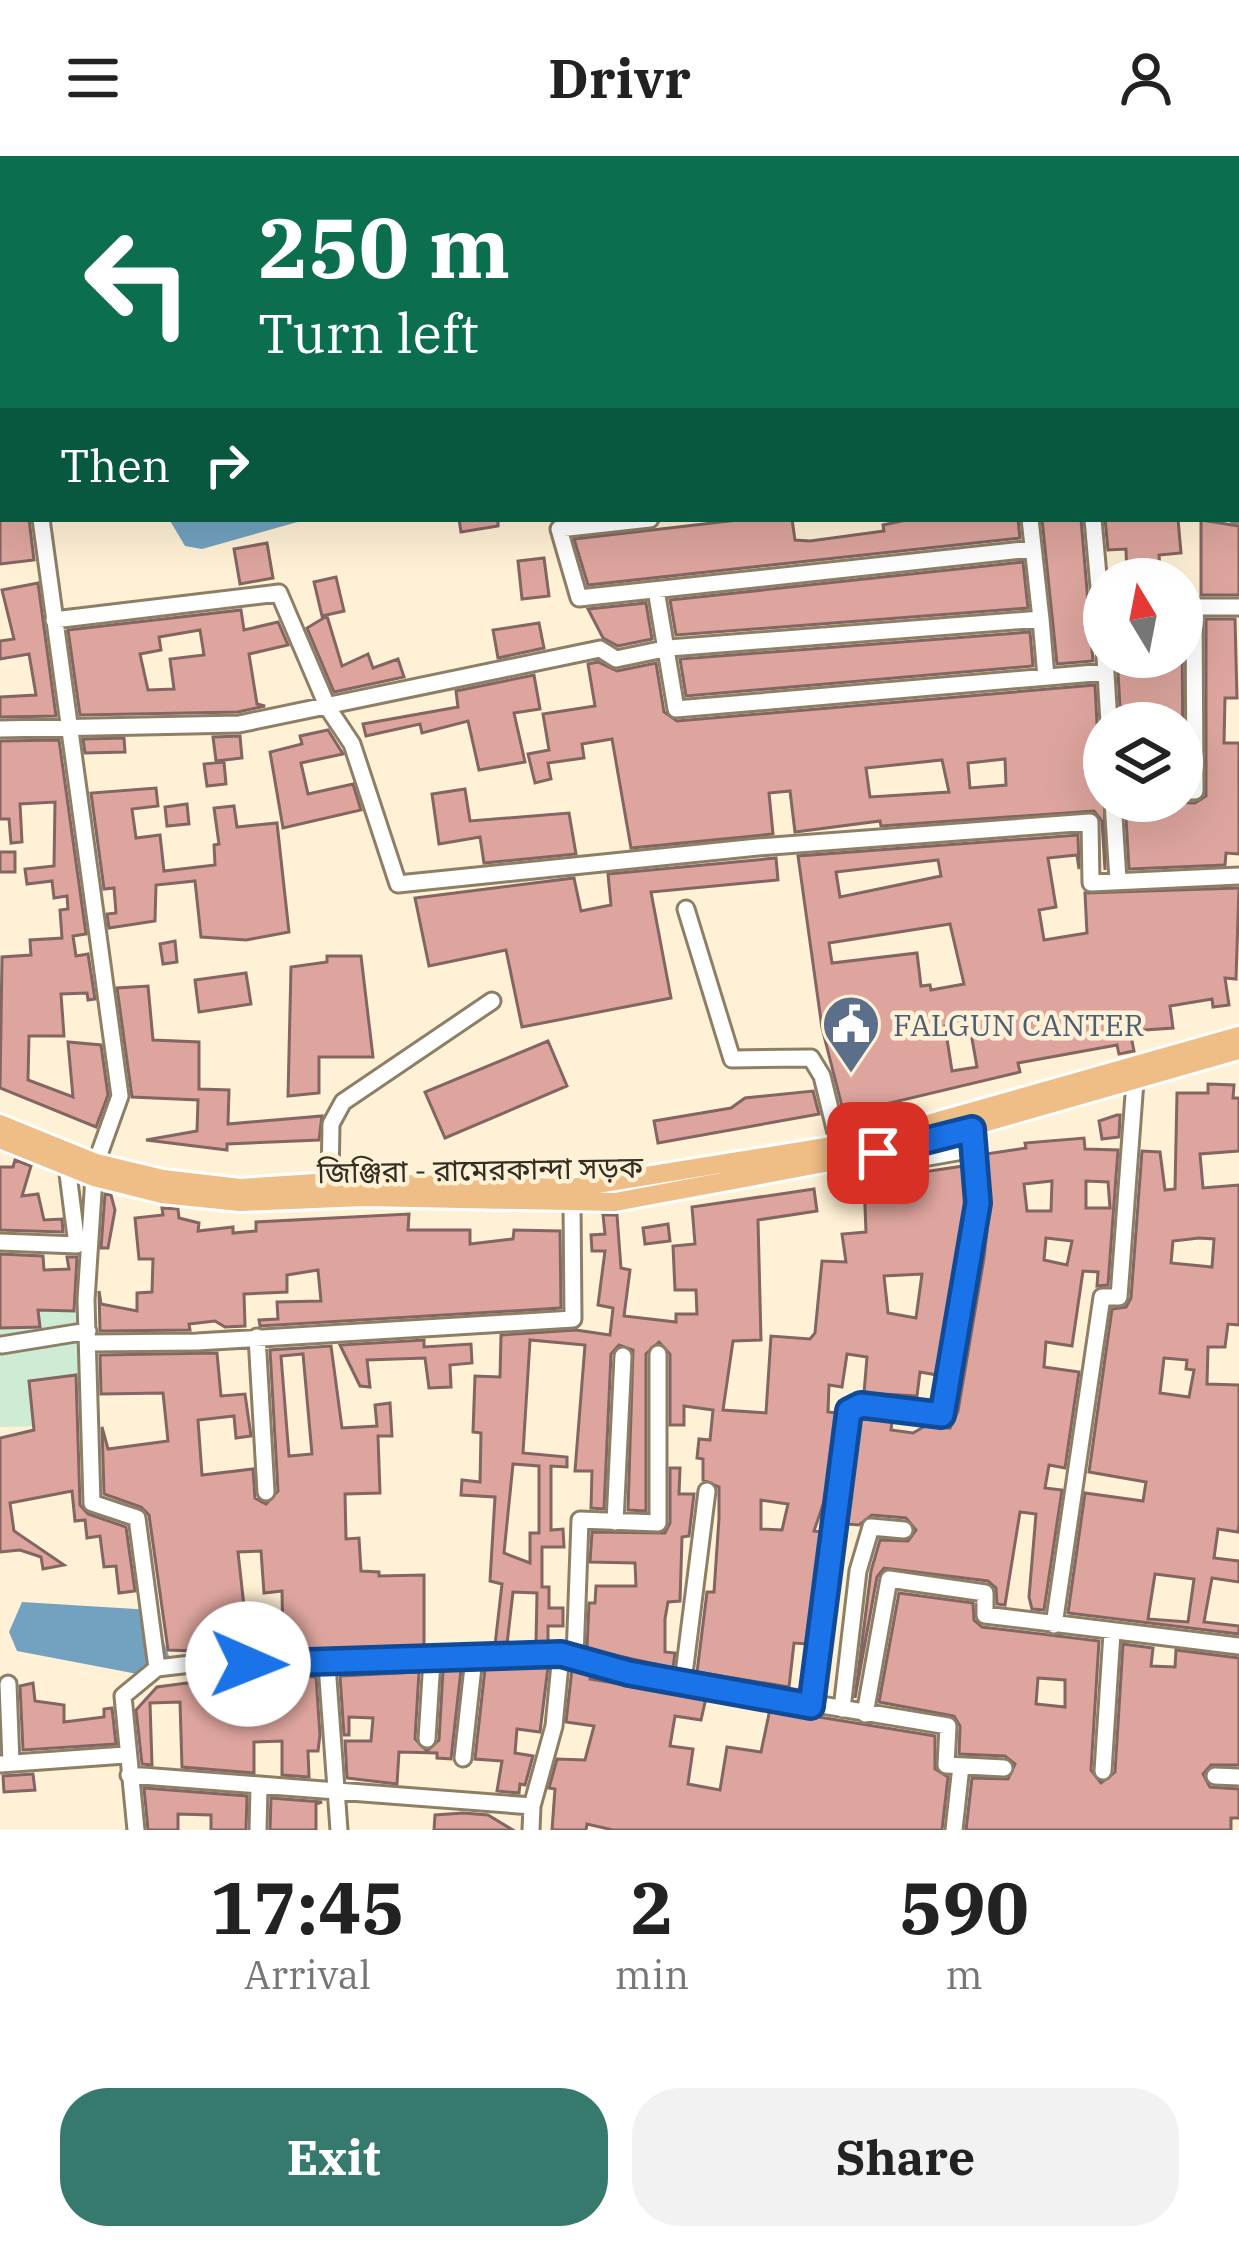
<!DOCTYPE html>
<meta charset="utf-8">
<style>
:root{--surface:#fff;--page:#f2f2f2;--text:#222;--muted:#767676;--accent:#367a6e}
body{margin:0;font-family:"IBM Plex Serif","Noto Sans Bengali",serif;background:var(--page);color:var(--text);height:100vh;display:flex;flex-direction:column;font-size:45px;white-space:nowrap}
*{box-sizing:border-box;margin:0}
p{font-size:39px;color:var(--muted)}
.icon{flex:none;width:66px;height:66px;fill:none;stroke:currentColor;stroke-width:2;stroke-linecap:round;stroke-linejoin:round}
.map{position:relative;height:1674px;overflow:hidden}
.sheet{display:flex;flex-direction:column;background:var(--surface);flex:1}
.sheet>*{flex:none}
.top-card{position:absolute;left:0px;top:0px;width:1239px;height:366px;box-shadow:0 12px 48px #0002;background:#0b6e4f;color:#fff;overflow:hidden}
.needle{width:78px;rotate:350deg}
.tools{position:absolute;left:1083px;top:402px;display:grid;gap:24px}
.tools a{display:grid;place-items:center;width:120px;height:120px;border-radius:50%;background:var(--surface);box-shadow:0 12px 48px #0002;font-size:60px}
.pin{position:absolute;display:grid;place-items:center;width:102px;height:102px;color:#fff;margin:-51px;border-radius:24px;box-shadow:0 6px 18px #0006}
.me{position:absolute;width:132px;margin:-66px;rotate:91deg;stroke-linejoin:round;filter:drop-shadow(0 0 9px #0008)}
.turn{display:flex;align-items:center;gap:42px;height:252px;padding:0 60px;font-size:54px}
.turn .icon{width:156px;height:156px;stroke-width:2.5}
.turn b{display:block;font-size:84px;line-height:102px}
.then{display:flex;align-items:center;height:114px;padding:0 60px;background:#0003;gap:24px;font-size:45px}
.eta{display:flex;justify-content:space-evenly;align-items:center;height:204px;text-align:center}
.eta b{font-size:72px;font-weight:700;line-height:84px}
.cta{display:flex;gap:24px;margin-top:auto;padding:24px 60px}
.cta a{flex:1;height:138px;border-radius:48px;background:var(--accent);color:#fff;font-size:48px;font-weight:700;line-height:138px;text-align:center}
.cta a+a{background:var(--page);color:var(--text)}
header{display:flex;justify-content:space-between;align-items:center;height:156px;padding:0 60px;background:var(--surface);font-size:54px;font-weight:700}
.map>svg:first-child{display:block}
</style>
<header><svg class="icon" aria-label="menu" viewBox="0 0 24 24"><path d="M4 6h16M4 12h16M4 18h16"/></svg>Drivr<svg class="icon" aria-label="person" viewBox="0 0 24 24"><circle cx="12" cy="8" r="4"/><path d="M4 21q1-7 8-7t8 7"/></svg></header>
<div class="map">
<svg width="1239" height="1674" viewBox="0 0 1239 1674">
<rect width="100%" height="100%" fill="#fff1d5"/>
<path fill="#ceebd3" d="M29 1137 77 1155 91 1258 50 1270 0 1271V1147Z"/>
<path fill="#72a2c0" d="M169 363H308L202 393 185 390Z
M22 1446 152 1454 169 1500 148 1520 17 1495 9 1476Z"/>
<path fill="#dda59d" stroke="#836561" stroke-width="3" fill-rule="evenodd" d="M0 363H29L34 404 0 408Z
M459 363H498V370L461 376Z
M747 363H792L795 384 810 385 884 375 883 369 911 363H1018L1020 382 588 429 574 383Z
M1042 363H1081L1093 505 1057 508Z
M1105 363H1178L1181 397 1159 399 1161 423H1127L1126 393 1108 394Z
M1201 364 1239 370V439H1201Z
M267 387 273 422 240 428 234 393Z
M544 402 549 440 522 443 518 405Z
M1023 406 1028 452 676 479 670 444Z
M336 421 344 455 322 460 314 426Z
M38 427 56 560 0 561V541L36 539 29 498 0 503V485L14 483 2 434Z
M646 447 652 483 618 490 603 482 588 453Z
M241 454 244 474 278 466 288 489 249 498 257 548 265 550 238 556 80 559 68 474ZM200 474 204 499 170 503 174 533 148 534 140 498 161 494 159 481Z
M327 460 342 510 368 498 373 512 398 503 404 521 334 536 307 472Z
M1182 463 1183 623 1182 567H1121L1117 501H1182Z
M1206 463H1235L1237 542H1225L1224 587H1239V698L1226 697 1225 709 1129 713 1125 645 1195 647 1206 640Z
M539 467 544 492 498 502 493 474Z
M1030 476 1033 510 686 540 680 503Z
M598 506 617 515 656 507 664 556 677 565 1095 529 1097 568 1104 578 1105 714 1102 665 1094 655 881 670 880 665 795 676 790 635 769 637 773 678 631 692 612 583 582 588 584 602 548 607 551 623 535 627 528 598 549 594 543 558 595 550 588 508ZM1005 603 1006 629 970 632 968 607ZM942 604 949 636 870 641 866 612Z
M534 519 540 553 514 557 525 606 479 614 468 565 422 577 420 568 366 580 363 568 458 551 456 535Z
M328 574 343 598 301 607 308 638 353 628 361 654 283 672 270 596 302 588 300 580Z
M240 580 242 602 216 605 213 581Z
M124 582 125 596 85 597 83 583Z
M59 584 86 778 73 780 76 800 88 798 95 843 88 844 87 837 61 838 64 880H29L28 924 73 941 68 886 101 889 108 939 96 971 0 932 2 801 31 799 30 784 62 782 60 754 68 753 67 740 54 742 52 725 27 728 25 713 54 710 55 646 20 648 22 686 11 687 9 663H0V585Z
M224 606 226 628 207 630 204 608Z
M156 632 158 650 132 653 136 682 160 679 164 715 215 709 214 689 219 688 214 652 234 650 237 671 277 667 289 776 246 784 201 781 195 725 156 729 155 765 109 772 107 758 116 757 114 732 104 733 91 637Z
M465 633 470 665 569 657 576 698 484 707 480 681 439 688 432 638Z
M187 648 189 668 167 670 165 651Z
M1078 679 1079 713 1077 699 1048 702 1056 751 1039 754 1044 784 1087 777 1085 737 1239 732 1236 823 1225 822 1229 849 1213 851 1212 843 1170 850 1173 872 1130 875 1134 895 1119 898 1117 889 1018 907 1020 916 844 958 822 872 798 700ZM938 704 941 720 840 741 836 716ZM950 768 964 828 931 834 930 829 921 830 917 797 832 807 829 787ZM969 866 977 911 952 915 945 870Z
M0 696H15V716H0Z
M776 702 778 724 651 736 671 842 522 871 506 794 429 810 415 742 574 722 581 755 611 749 608 718Z
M175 785 177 806 163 808 160 788Z
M327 800H361L373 901H319V937L288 940 291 811 327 806Z
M246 817 251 848 199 856 195 824Z
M148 830 153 884 199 886V933L229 934 228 968 322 960 319 984 227 988V994L146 984 197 975 198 944 132 941 117 832Z
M548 885 567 930 445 982 425 936Z
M1208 928 1234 929 1233 942H1239V995L1200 998 1203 1032 1239 1029V1169L1228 1168 1225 1191H1208L1207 1228 1239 1229V1369L1238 1376 1218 1373 1214 1402 1239 1405V1426L1212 1422 1204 1466 1239 1470V1478L1068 1457 1085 1337 1143 1345 1146 1326 1089 1316 1112 1153 1126 1151 1131 1142 1142 995 1160 996 1165 1034 1175 1033 1177 937H1208ZM1199 1082 1214 1083 1212 1111 1171 1107 1173 1085ZM1164 1202 1187 1204 1186 1213 1194 1214 1189 1241 1160 1237ZM1155 1418 1194 1423 1188 1466 1148 1463Z
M813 935 819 958 658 987 654 965 731 952 745 942Z
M1117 959H1120L1119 981 1102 983 1099 965Z
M1084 982 1085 993 1118 994 1108 1129 1097 1130 1098 1116 1083 1115 1072 1190 1046 1186 1044 1211 1079 1216 1065 1312 1049 1309 1045 1332 1062 1334 1044 1454 1032 1453 1029 1441 1036 1358 1020 1356 1005 1449 997 1448 996 1432 988 1425 884 1412 877 1421 855 1542 871 1415 880 1384 908 1385 916 1374 906 1362 872 1359 859 1369 846 1368 860 1263 892 1265 891 1274 913 1277 927 1269 950 1272 958 1255 984 1102 990 1047 986 998 1026 992 1025 987ZM1052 1025 1051 1055H1027L1024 1028ZM1086 1025 1108 1026 1110 1052H1086ZM1046 1082 1072 1085 1067 1109 1044 1104Z
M15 1004 31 1010 22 1040 38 1038 44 1064 62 1063 63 1076 0 1074V1011H13Z
M963 1010 966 1046 937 1219 920 1216 917 1240 864 1237 867 1201 847 1198 842 1231 829 1229 828 1256 837 1257 826 1340 814 1375 821 1376 807 1488 794 1487 789 1531 697 1516 707 1436H714L719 1362V1331L703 1324V1303L697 1302 699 1283 710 1284 713 1254 684 1250V1269H670V1198L659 1186 646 1198V1355L628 1354 633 1194 619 1189 611 1198 604 1353 591 1352 592 1315H575L585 1189 530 1184 523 1297 567 1301V1311L551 1310V1374L563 1373 564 1391H542V1431H549V1452H563V1470H548V1487H536L537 1437 513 1436 507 1488 495 1489 502 1428 490 1425 495 1341 461 1339 462 1324 480 1326 481 1277 473 1276 475 1220 500 1221 501 1179 576 1174 610 1179 613 1152 598 1149 605 1095H592L591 1079 605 1078 603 1059H617L621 1112 630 1114 624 1160 676 1166V1158H697L696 1134H675L673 1090 695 1088 692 1051 814 1033 817 1055 758 1064 761 1184 733 1185 723 1254 766 1257 771 1180 810 1183 815 1177 822 1105 846 1106 842 1078 866 1076 864 1025ZM922 1118 916 1162 888 1157 884 1120ZM513 1308 539 1310V1377H530V1407L504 1397ZM761 1344 788 1348 782 1374 761 1373Z
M105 1038 111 1039 115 1054 108 1092H101Z
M162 1052 178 1053 179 1062 199 1067 198 1075 233 1071V1077L256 1075V1066L409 1058 408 1074H470V1088L513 1083 514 1074 560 1075 561 1152 260 1170 259 1164 278 1163 277 1146 321 1145 318 1114 287 1119V1136L244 1138 245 1170 225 1171 215 1165 189 1168 190 1174 100 1175 99 1135 101 1148 137 1155V1137L152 1136 153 1103H139L135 1062 163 1059Z
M668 1068 670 1085 645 1088 643 1072Z
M0 1098 43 1100 44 1114 69 1113 67 1101H77L74 1155 38 1154 40 1171 0 1172Z
M424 1184V1191L471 1188 472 1207 450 1209 451 1231 429 1232 425 1202 367 1204 370 1231 360 1230 340 1189Z
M331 1190 342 1272 377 1270 375 1249 390 1247 392 1280H378L380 1337 345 1338 346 1383 359 1382 361 1415 379 1416V1420L424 1419V1492L287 1498 168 1494 149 1359 141 1351 104 1338 102 1271 108 1293 168 1285 163 1237 101 1238 100 1199 217 1197 221 1240 245 1238 251 1280 236 1282 234 1260 198 1264 202 1319 253 1313 255 1342 266 1348 278 1335 270 1194ZM303 1198 312 1298 289 1300 281 1200ZM261 1395 264 1437 282 1435 283 1489 256 1491V1486L248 1487 238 1396Z
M76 1219 80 1349 88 1358 126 1371 135 1435 119 1437 116 1410 104 1411 100 1380 87 1382 85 1364 75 1365 72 1335 10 1347 14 1375 64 1409 43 1413 41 1401 20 1394 0 1396V1282L34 1274 29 1225Z
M670 1312H680L679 1338H694L689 1380 682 1381 680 1445 668 1446 665 1463V1496L675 1497 673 1512 587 1493 589 1447H595L596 1430H636L635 1407 590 1406 592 1376 665 1377 670 1367Z
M899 1437 973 1447 974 1464 982 1471 1099 1485 1091 1614 1101 1627 1115 1616 1123 1488 1153 1492 1151 1510 1175 1511 1176 1494 1239 1502V1609H1211L1203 1618 1210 1631 1239 1633V1662H1231V1674H966L972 1622 1008 1623 1015 1608 1005 1600 959 1598 960 1570 954 1560 879 1546ZM1038 1522 1065 1524V1551L1036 1548Z
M548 1511 540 1576 517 1573 515 1597 533 1600 525 1629 520 1628 519 1637 497 1635 502 1605 475 1603 485 1513Z
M572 1513 591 1519 590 1523 706 1542 701 1564 675 1560 670 1590 693 1593 688 1628 720 1634 727 1591 761 1596 770 1553 935 1580V1613L948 1621 942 1674H613L587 1668 586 1674H552L555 1633 549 1632 557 1603 585 1604 594 1570 566 1566Z
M461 1514 451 1603 437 1602V1597L399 1596 397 1628 347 1622 345 1585H371L373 1562 349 1561V1579H344L340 1520 419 1516 415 1583 427 1595 439 1584 443 1515Z
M208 1518 316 1521 320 1579 318 1595H308L309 1621 282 1619V1585L254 1586V1617L182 1611 180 1546 150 1547 152 1609 142 1608 136 1554 157 1531 195 1526V1520Z
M33 1527 35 1545 64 1549V1566L104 1561V1553L112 1552 116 1588 23 1594 20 1530Z
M33 1618 35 1634 4 1636 3 1620Z
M144 1632 247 1640 246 1674H211V1659L178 1658V1674H148Z
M271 1642 322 1646 316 1648V1674H270Z
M463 1657 488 1659 513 1674H434L435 1659Z"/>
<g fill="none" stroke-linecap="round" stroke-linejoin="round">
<g stroke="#8c7f66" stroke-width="21">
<path id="minor" d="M119 0V3
M180 0V3
M470 0 471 3
M864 0 865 3
M1064 0V3
M557 3 563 0
M0 261 3 275
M0 315 3 314
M1236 358H1239
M41 363 120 940 96 1007
M650 363 559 373 579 442 1032 393
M1093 363 1104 488
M656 434 676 553 1106 516
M1182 451H1239
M1041 463 1046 521
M54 464 279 437 328 552 352 588 398 728 758 691 1090 666 1091 727 1239 720
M1105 501 1109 567
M0 573 239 568 600 493 616 503 669 492 1041 463 1030 363
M1182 635H1195L1194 451
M1113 645 1118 724
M686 753 732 903 811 902 822 920 839 989
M843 1016 974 993
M94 1021 86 1144 92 1347 137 1362 157 1512
M330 1026 331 968 343 946 492 845
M0 1086 77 1089 67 1010
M257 1181 266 1336
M89 1187 197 1186 573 1163 572 1047
M2 1189 88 1175
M615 1366 623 1200
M1054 1469 1102 1141H1119L1135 925
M575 1502 580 1364 658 1367V1198
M327 1509 339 1674
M683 1526 707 1335
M8 1528 11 1607
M811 1549 849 1255 861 1249 942 1259 978 1047 972 973
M842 1553 858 1415 871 1371 904 1374
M865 1558 889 1423 985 1437V1459L1239 1490
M427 1583 432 1504
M463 1602 474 1502
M0 1608 125 1599
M1103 1615 1112 1477
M129 1619 532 1650
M1215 1620 1239 1621
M136 1674 123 1540 157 1512 208 1506 287 1510 561 1498 629 1517 948 1570 946 1609 1004 1612
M258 1674 259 1630
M531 1674 532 1650 554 1570 561 1498
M954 1674 961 1610"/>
</g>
<g stroke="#fff" stroke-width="24">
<path id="major" d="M0 968 96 1007 163 1023 240 1032 330 1026 572 1032 875 983 1239 880
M0 983 94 1021 162 1038 240 1046 364 1041 615 1046 878 997 1239 894"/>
</g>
<use href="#minor" stroke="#fff" stroke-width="15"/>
<use href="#major" stroke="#efbd86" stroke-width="18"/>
</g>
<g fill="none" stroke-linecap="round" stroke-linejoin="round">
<g stroke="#114b97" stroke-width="30">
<path id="route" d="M248 1508 561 1498 629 1517 811 1550 849 1255 861 1249 942 1259 978 1047 972 973 878 997"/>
</g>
<use href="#route" stroke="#1a73e8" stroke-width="21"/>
</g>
<defs>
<g id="civic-pin" transform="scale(3)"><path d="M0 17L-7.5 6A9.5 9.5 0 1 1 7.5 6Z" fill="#5c6f8a" stroke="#fff1d5"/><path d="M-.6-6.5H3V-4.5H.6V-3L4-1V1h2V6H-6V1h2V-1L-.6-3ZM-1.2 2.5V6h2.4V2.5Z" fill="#fff"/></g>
</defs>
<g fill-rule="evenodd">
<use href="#civic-pin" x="851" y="868"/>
</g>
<g text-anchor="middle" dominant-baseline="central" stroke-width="9" stroke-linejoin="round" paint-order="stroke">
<g font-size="30" fill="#4e5e75" stroke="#fff1d5" text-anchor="start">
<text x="893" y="868">FALGUN CANTER</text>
</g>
<g font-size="30" fill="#332e23" stroke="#fff1d5">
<text transform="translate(480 1013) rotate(-1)">জিঞ্জিরা - রামেরকান্দা সড়ক</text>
</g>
</g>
</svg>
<div class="tools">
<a><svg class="needle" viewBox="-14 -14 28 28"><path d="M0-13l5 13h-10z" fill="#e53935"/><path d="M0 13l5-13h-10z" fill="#767676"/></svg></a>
<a><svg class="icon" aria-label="layers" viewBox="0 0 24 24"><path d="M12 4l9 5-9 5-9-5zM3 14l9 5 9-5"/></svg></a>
</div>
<div class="pin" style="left:878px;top:997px;background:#d93025"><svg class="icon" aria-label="arrive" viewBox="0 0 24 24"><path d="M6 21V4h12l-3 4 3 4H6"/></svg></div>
<svg class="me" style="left:248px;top:1508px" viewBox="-20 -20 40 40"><circle r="19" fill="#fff"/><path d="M0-13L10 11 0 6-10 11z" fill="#1a73e8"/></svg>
<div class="top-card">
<div class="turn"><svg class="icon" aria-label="left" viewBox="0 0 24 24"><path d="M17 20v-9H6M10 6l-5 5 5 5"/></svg><div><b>250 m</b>Turn left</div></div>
<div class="then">Then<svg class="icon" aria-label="right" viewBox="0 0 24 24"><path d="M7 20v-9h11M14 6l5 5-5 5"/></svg></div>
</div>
</div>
<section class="sheet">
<div class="eta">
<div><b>17:45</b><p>Arrival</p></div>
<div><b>2</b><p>min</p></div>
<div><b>590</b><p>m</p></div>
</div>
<div class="cta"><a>Exit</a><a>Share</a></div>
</section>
